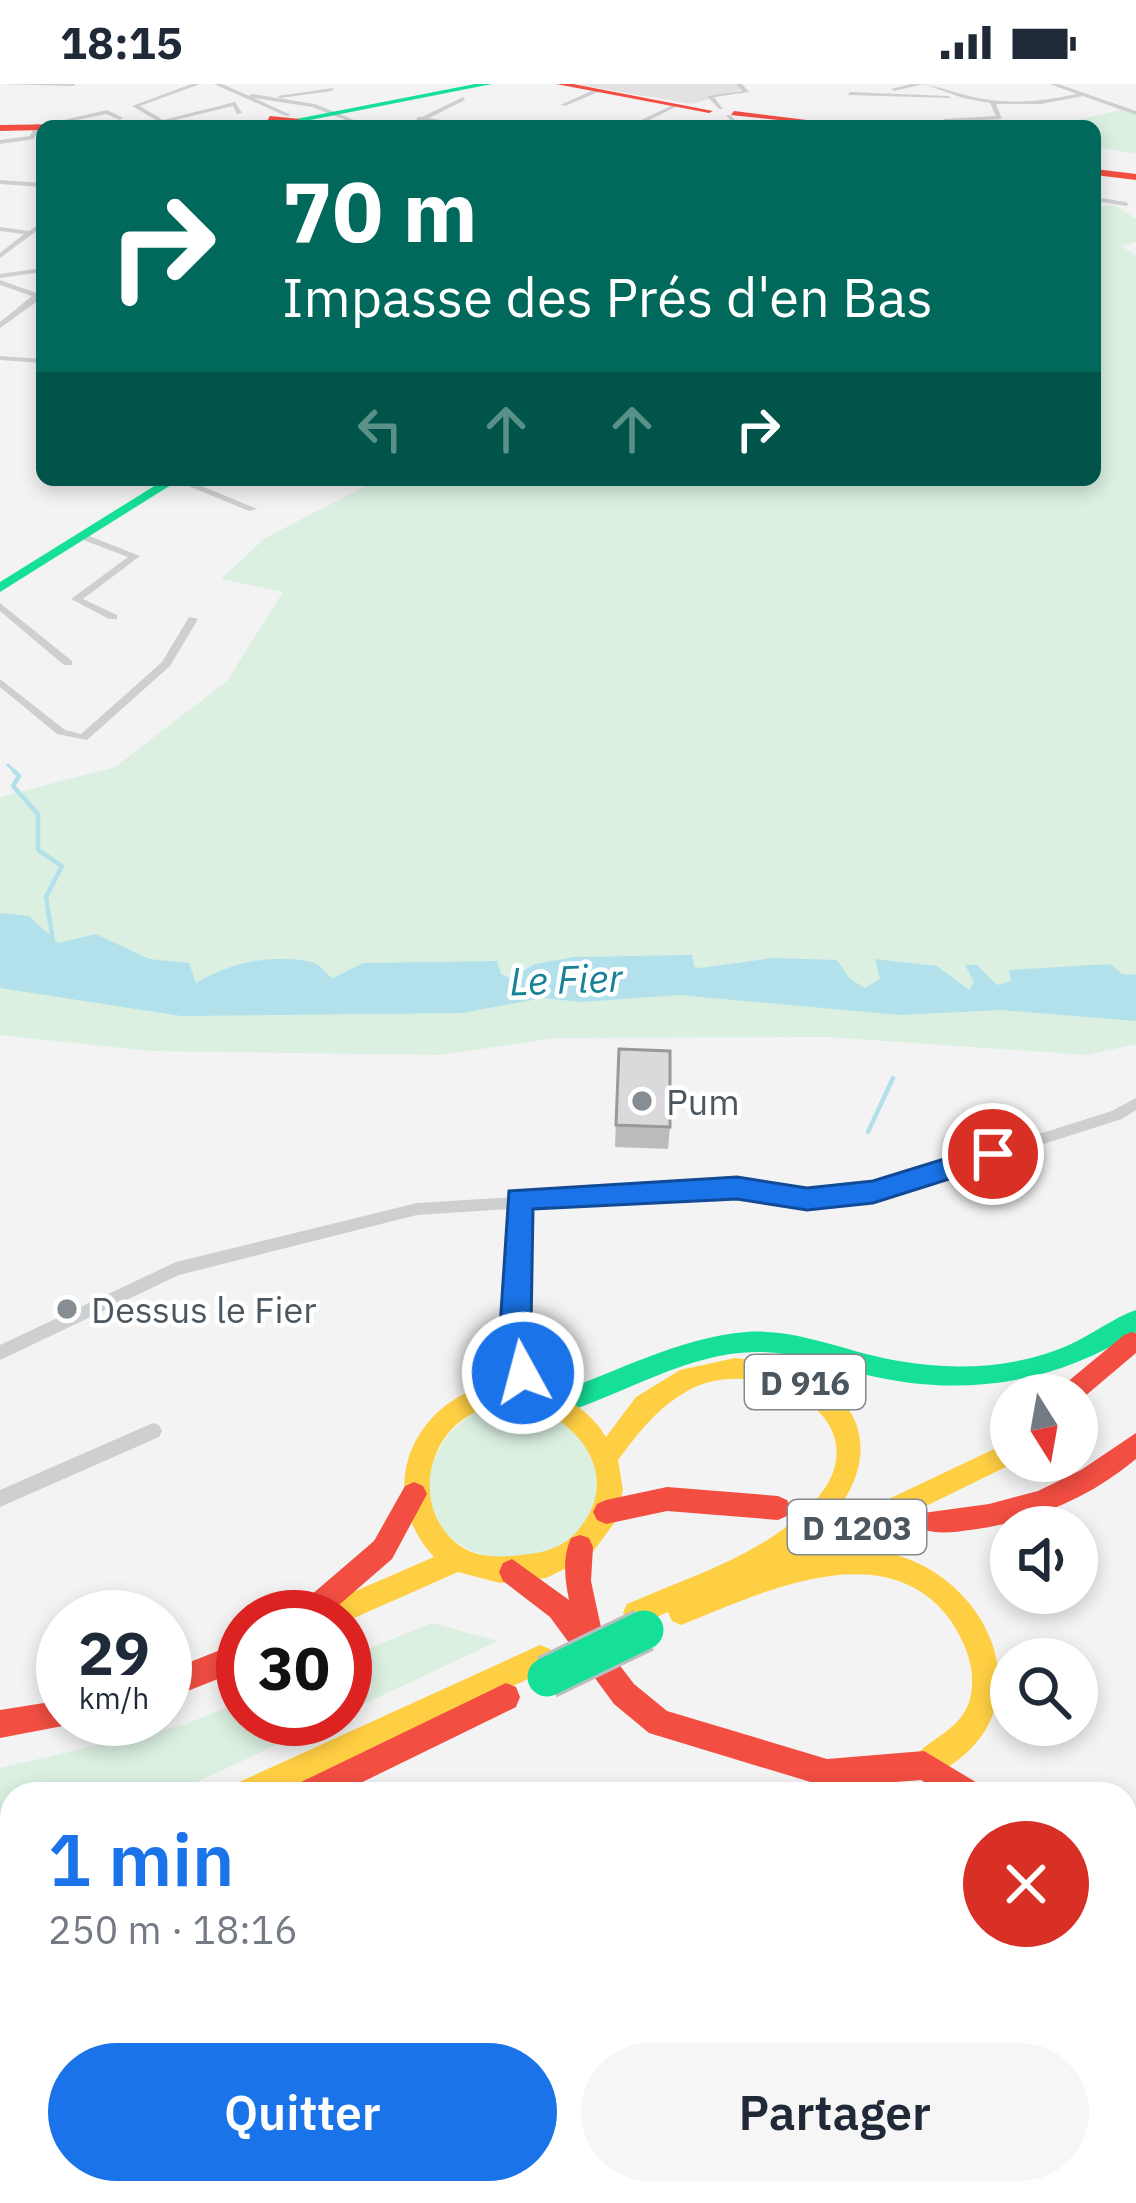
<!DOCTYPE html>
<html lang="fr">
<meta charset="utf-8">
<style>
:root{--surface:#fff;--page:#f6f6f7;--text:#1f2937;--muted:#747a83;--accent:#1a73e8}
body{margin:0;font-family:"IBM Plex Sans",sans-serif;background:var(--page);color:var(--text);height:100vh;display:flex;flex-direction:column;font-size:45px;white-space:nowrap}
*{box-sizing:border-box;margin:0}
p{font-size:39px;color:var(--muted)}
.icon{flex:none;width:66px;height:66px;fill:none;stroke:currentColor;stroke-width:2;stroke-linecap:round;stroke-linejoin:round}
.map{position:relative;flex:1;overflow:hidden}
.side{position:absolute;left:0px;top:1698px;width:1137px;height:423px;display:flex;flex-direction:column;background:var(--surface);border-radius:36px 36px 0 0;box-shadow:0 6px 18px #0003}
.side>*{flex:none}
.hud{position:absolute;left:36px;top:36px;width:1065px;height:366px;border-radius:18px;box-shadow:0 6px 18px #0003;background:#00695c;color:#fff;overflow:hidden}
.needle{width:78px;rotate:169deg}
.controls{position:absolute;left:990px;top:1290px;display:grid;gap:24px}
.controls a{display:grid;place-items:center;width:108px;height:108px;border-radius:50%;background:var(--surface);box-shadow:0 6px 18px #0003;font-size:60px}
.speed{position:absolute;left:36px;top:1506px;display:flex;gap:24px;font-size:60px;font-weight:700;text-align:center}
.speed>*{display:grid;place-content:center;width:156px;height:156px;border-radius:50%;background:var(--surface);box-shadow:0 6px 18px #0003;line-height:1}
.speed small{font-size:30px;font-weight:400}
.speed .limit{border:18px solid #d22;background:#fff;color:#111}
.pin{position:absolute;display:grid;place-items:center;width:102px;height:102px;color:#fff;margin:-51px;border:6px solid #fff;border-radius:50%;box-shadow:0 3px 12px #0007}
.me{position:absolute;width:132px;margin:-66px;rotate:353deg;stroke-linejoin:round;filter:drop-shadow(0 0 9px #0008)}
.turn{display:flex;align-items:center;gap:42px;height:252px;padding:0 48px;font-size:54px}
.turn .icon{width:156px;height:156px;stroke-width:2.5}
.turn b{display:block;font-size:84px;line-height:102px}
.lanes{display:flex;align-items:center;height:114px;padding:0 48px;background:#0003;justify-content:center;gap:60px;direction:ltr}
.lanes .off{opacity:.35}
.round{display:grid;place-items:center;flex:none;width:126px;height:126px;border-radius:63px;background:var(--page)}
.head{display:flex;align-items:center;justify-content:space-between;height:204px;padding:0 48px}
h1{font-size:72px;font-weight:600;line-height:90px;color:var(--accent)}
.primary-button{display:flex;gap:24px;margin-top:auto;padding:24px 48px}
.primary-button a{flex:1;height:138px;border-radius:72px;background:var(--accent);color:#fff;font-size:48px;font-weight:600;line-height:138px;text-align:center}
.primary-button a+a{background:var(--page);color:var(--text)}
.status{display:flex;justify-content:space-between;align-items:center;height:84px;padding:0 60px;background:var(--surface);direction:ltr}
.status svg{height:33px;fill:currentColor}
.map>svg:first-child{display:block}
</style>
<div class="status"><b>18:15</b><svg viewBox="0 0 49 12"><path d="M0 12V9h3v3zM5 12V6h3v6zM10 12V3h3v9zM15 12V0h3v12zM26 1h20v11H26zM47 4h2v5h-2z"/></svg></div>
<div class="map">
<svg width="1136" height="2119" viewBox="0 0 1136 2119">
<rect width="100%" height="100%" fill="#f4f3f3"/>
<path fill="#e2e2e3" d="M574 0H735L743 5 692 20Z"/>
<path fill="#dbf0e1" d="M1121 26 1136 31V70L1104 64 1095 67V42H1081L1080 35Z
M1115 121 1136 135V158L1122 162 1136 172V960L1087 971 826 953 556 954 441 971 149 967 0 951V713L115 683 227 597 283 508 221 495 265 454 377 396H1095V123Z
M528 1318 555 1326 594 1363C596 1379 602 1402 599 1418 575 1519 379 1477 438 1368 458 1330 486 1320 528 1318Z
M432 1539 498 1557 345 1629V1574Z
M243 1617V1635H332L171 1710H12V1788L0 1797V1684L184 1641Z"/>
<path fill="#b2e1eb" d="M0 829 29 832 58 859 96 850 149 875 189 879 196 899C229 879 272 869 311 878 321 880 324 889 333 894L363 879 497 877 501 890 510 894 535 880 574 873 692 871 694 883 700 884 773 874 837 876 850 895 865 904 880 895 875 875 937 882 969 906 974 898 965 881H977L997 901 1011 897 1009 886 1110 880 1122 890 1136 891V937L1001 926 900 931 679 911 581 918 543 914 462 929 181 932 0 904Z"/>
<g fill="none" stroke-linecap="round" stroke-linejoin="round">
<path stroke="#b2e1eb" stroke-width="3" d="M8 681 17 690"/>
<path stroke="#b2e1eb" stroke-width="4.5" d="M14 687 19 692 13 702 38 730V766L62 782 46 813 54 864
M868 1048 893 994"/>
<path fill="#cecfd1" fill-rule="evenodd" d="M0 0H76L73 2Z
M192 0H200L140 22 163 36 235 18 242 29 237 30 233 22 167 38 169 40 166 42 132 22Z
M214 0H222L249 12 252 10 315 20 369 42H361L312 23 254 14 291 31 286 32Z
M736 0H742L749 8 714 13 723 25H719L707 12 742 7Z
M912 0C935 0 947 7 969 12 1005 21 1041 18 1077 10L1050 0H1058L1136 27V31L1083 12 1041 20H996L1002 35 945 38 943 35 996 32 990 19 963 14 924 0 894 7 891 5Z
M334 4 332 7 280 14 277 12Z
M596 5 598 8 565 22 560 21Z
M850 8 948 12 951 14 848 11Z
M463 13 465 16 429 34 477 42 424 36 413 42H405L417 35V33H422Z
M675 20 680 21 637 42H629Z
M107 26 123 34 120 36 106 30 67 38 64 36Z
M726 31H730L741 42H735Z
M36 40 41 41 34 55 0 60V56L30 52Z
M0 96 42 99V103L0 100Z
M1095 113 1126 118 1129 120 1126 122 1095 117Z
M42 138V143L0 174V169L24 150 0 147V143L29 147Z
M42 184V188L0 194V190Z
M0 196 42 211V214L0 244V238L32 212 0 201Z
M0 272 42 275V279L0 276Z
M174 396H187L257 425 249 427Z
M293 396 286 400 281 397 282 396Z
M78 450H84L140 472 83 515 117 531V535H109L71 515 128 473 78 454Z
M0 519 72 577V581H64L0 527Z
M189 533 198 535 170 582 87 656 57 650 0 603V595L65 646 81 650 162 578Z
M1136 1014V1026L1122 1035 873 1114 807 1121 737 1110 527 1124 524 1268 544 1308 541 1313 535 1316 529 1313 515 1285 499 1314 493 1317 487 1314 484 1309 508 1267 511 1125 417 1131 179 1191 0 1276V1261L176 1178 417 1119 513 1113 519 1109 525 1112 737 1098 807 1109 873 1102 1112 1027Z
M153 1339 159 1341 162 1347 159 1353 0 1423V1406Z
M91 2109H118L114 2119H87Z
M468 2109H492L489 2119H465Z
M870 2109H894L895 2119H871Z"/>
<path fill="#16e098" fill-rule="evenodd" d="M475 0H492L295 39 291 36Z
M164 396H179L0 508V498Z
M1136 1226V1248C1052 1301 959 1314 863 1290 827 1281 792 1267 755 1268 688 1269 626 1309 563 1329L554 1326 551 1318 554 1310C616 1288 681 1253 746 1248 799 1244 849 1269 899 1277 956 1287 1019 1284 1071 1260 1093 1250 1113 1234 1136 1226Z"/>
<path fill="#ffcf43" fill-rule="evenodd" d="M735 1274C750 1276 767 1277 781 1281 876 1308 884 1388 815 1450L1011 1357V1377H1018L834 1467C977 1446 1073 1634 924 1695L914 1691 910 1681C921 1655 960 1651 970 1615 977 1587 966 1560 951 1537 886 1447 761 1509 681 1541L672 1537 668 1528 636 1542 627 1538 623 1529 627 1520C689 1493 763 1471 811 1421 892 1339 762 1266 689 1306 657 1324 640 1347 618 1376L623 1406 615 1438 589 1473 546 1494 500 1499 458 1488 345 1538V1533H326L324 1528 328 1519 434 1473C371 1405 416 1310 503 1298 514 1296 528 1302 539 1305 568 1313 591 1328 606 1353L636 1313 680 1286ZM507 1318C521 1322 538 1324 551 1331 595 1358 614 1404 578 1446 564 1464 543 1469 521 1471 503 1473 484 1474 467 1466 419 1440 419 1374 457 1340 472 1327 489 1323 507 1318Z
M540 1561 550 1565 554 1575 550 1585 278 1710H230L235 1700Z
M845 1680 906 1700 911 1710H850L835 1704 831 1694 835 1684Z"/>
<path fill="#f24e42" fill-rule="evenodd" d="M556 0H573L713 27 709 29Z
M734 27 831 39 835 42 731 31Z
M270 32 300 35 280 42H42V46L0 47V41L267 37Z
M1095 85 1136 90V96L1095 91Z
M1132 1248 1136 1249V1269L1078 1318 1077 1311H1057L1060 1304 1124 1251Z
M1136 1349V1375C1088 1415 1032 1438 970 1446 955 1448 938 1451 923 1445L919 1437 923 1429 989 1420 1038 1407 1081 1386Z
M414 1398 423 1402 427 1410 392 1475 325 1533H292L296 1524 374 1457 405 1402Z
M667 1403 778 1412 787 1416 791 1424 787 1432 778 1436 667 1427 606 1440 597 1436 593 1428 597 1420 606 1416Z
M580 1451 589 1454 593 1463 591 1497 605 1562 634 1600 667 1627 827 1675 924 1667 979 1700 984 1710H943L921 1696 827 1703 649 1649 614 1620 550 1533 503 1497 499 1488 503 1479 512 1475 569 1516C565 1496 562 1474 571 1454Z
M243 1557V1585L165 1616V1588Z
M506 1599 516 1603 520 1613 516 1623 338 1710H292L297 1700Z
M63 1616V1635H75L73 1640 0 1654V1626Z
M12 1820V1853L0 1858V1825Z
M12 1853V1886L0 1892V1859Z
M947 2109H981L985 2119H951Z"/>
<g stroke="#b9bdc2" stroke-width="45" stroke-linecap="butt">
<path id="fast-bridge" d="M547 1593 644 1546"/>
</g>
<use href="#fast-bridge" stroke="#16e098" stroke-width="39"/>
</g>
<path fill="#bbbbbd" d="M619 965 670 1043 668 1065 615 1063Z"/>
<path fill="#dadadc" stroke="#99999a" stroke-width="3" d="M619 965 670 967V1043L616 1041Z"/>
<path fill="#1a73e8" stroke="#114b97" stroke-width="3" d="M993 1060 1007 1070 1003 1078 873 1119 807 1126 737 1115 533 1125 531 1244 539 1289 534 1299H512L500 1244 509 1107 737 1093 807 1104 873 1097Z"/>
<g fill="#868d93" stroke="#fff" stroke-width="4.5">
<circle cx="642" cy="1017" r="12"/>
<circle cx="67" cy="1225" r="12"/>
</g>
<g text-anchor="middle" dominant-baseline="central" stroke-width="9" stroke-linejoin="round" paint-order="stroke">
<g fill="#fff" stroke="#81898f" stroke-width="3">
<rect x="745" y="1271" width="120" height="54" rx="9"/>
<rect x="788" y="1416" width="138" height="54" rx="9"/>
</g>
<g font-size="33" font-weight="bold" fill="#4b565f">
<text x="805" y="1298">D 916</text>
<text x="857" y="1443">D 1203</text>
</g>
<g font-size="36" fill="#4b565f" stroke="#fff" text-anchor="start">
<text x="666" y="1017">Pum</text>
<text x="91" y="1225">Dessus le Fier</text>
</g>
<g font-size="39" font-style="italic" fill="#178196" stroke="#fff">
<text transform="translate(566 895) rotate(-2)">Le Fier</text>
</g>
</g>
</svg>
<div class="controls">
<a><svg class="needle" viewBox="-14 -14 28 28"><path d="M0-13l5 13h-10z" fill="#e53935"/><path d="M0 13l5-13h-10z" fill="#747a83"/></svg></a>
<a><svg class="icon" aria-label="sound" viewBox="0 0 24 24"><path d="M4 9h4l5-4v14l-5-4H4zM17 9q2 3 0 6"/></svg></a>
<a><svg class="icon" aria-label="search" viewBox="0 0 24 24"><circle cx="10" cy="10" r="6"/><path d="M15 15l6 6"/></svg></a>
</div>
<div class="speed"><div>29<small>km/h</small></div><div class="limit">30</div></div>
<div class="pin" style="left:993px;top:1070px;background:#d93025"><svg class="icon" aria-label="arrive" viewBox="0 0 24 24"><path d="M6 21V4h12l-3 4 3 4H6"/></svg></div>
<svg class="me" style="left:523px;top:1289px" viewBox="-20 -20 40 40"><circle r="17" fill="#1a73e8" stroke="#fff" stroke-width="3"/><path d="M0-11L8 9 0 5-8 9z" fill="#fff"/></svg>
<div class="hud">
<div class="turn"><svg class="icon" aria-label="right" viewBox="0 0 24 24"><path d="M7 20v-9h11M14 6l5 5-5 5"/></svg><div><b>70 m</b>Impasse des Prés d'en Bas</div></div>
<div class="lanes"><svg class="icon off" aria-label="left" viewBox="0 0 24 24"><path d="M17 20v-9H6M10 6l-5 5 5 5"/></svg><svg class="icon off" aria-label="ahead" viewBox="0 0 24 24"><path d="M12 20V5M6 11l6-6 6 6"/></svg><svg class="icon off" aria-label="ahead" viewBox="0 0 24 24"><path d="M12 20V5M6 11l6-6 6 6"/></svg><svg class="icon" aria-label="right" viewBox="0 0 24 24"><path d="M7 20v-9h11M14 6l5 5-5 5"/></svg></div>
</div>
<section class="side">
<div class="head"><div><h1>1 min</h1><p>250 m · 18:16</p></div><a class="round" style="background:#d93025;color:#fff"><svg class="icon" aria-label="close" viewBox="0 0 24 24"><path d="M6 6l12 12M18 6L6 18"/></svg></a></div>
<div class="primary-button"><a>Quitter</a><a>Partager</a></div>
</section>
</div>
